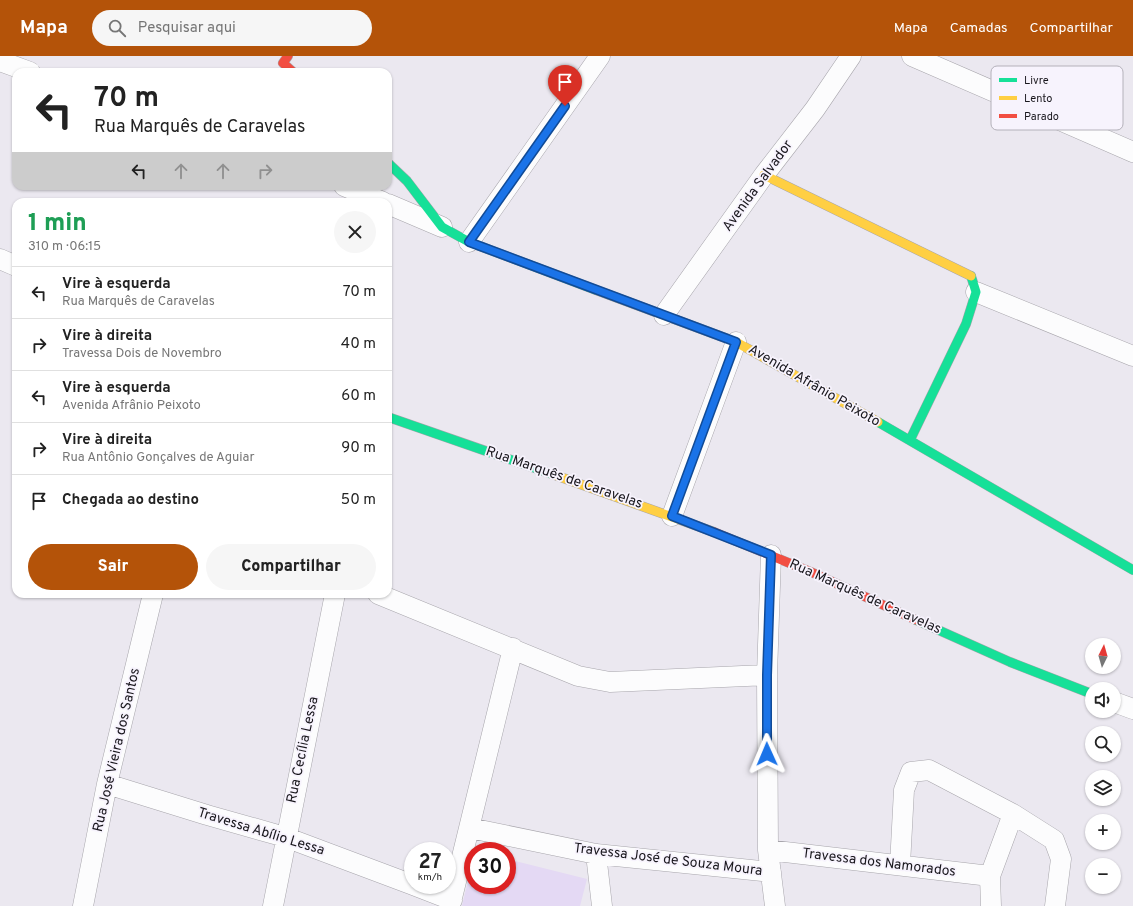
<!DOCTYPE html>
<html lang="pt">
<meta charset="utf-8">
<style>
:root{--surface:#fff;--page:#f6f6f6;--text:#222;--muted:#767676;--line:#e0e0e0;--accent:#b45309}
body{margin:0;font-family:Overpass,sans-serif;background:var(--page);color:var(--text);height:100vh;display:flex;flex-direction:column;font-size:15px;white-space:nowrap}
*{box-sizing:border-box;margin:0}
p{font-size:13px;color:var(--muted)}
.icon{flex:none;width:22px;height:22px;fill:none;stroke:currentColor;stroke-width:2;stroke-linecap:round;stroke-linejoin:round}
.map{position:relative;flex:1;overflow:hidden}
.side{position:absolute;left:12px;top:142px;width:380px;height:400px;display:flex;flex-direction:column;background:var(--surface);border-radius:12px;box-shadow:0 1px 3px #0004}
.side>*{flex:none}
.guide{position:absolute;left:12px;top:12px;width:380px;height:122px;border-radius:12px;box-shadow:0 1px 3px #0004;background:#fff;color:var(--text);overflow:hidden}
.needle{width:26px;rotate:5deg}
.tools{position:absolute;left:1085px;top:582px;display:grid;gap:8px}
.tools a{display:grid;place-items:center;width:36px;height:36px;border-radius:50%;background:var(--surface);box-shadow:0 1px 3px #0004;font-size:20px}
.speed{position:absolute;left:404px;top:786px;display:flex;gap:8px;font-size:20px;font-weight:700;text-align:center}
.speed>*{display:grid;place-content:center;width:52px;height:52px;border-radius:50%;background:var(--surface);box-shadow:0 1px 3px #0004;line-height:1}
.speed small{font-size:10px;font-weight:400}
.speed .limit{border:6px solid #d22;background:#fff;color:#111}
.pin{position:absolute;display:grid;place-items:center;width:34px;height:34px;color:#fff;margin:-41px -17px;border-radius:50% 50% 50% 0;rotate:-45deg;box-shadow:0 0 4px #0007}
.pin .icon{rotate:45deg}
.me{position:absolute;width:44px;margin:-22px;rotate:359deg;stroke-linejoin:round;filter:drop-shadow(0 0 3px #0008)}
.turn{display:flex;align-items:center;gap:14px;height:84px;padding:0 16px;font-size:18px}
.turn .icon{width:52px;height:52px;stroke-width:2.5}
.turn b{display:block;font-size:28px;line-height:34px}
.lanes{display:flex;align-items:center;height:38px;padding:0 16px;background:#0003;justify-content:center;gap:20px;direction:ltr}
.lanes .off{opacity:.35}
.round{display:grid;place-items:center;flex:none;width:42px;height:42px;border-radius:21px;background:var(--page)}
.head{display:flex;align-items:center;justify-content:space-between;height:68px;padding:0 16px}
h1{font-size:24px;font-weight:800;line-height:30px;color:#1e9e55}
.primary-button{display:flex;gap:8px;margin-top:auto;padding:8px 16px}
.primary-button a{flex:1;height:46px;border-radius:24px;background:var(--accent);color:#fff;font-size:16px;font-weight:800;line-height:46px;text-align:center}
.primary-button a+a{background:var(--page);color:var(--text)}
ul{padding:0;list-style:none}
li{display:flex;align-items:center;gap:12px;height:52px;padding:0 16px;border-top:1px solid var(--line)}
li div{flex:1}
li b{display:block;font-size:15px}
li em{font-style:normal}
header{display:flex;align-items:center;gap:24px;box-sizing:border-box;height:56px;padding:0 20px;background:var(--accent);color:#fff}
header strong{font-size:19px}
nav{display:flex;gap:22px;margin-inline-start:auto;font-size:14px}
.search{width:280px;height:36px;background:var(--page);display:flex;align-items:center;gap:10px;box-sizing:border-box;padding:0 14px;border-radius:22px;color:var(--muted);font-size:15px}
.map>svg:first-child{display:block}
</style>
<header>
<strong>Mapa</strong>
<div class="search"><svg class="icon" aria-label="search" viewBox="0 0 24 24"><circle cx="10" cy="10" r="6"/><path d="M15 15l6 6"/></svg>Pesquisar aqui</div>
<nav><a>Mapa</a><a>Camadas</a><a>Compartilhar</a></nav>
</header>
<div class="map">
<svg width="1133" height="850" viewBox="0 0 1133 850">
<rect width="100%" height="100%" fill="#ebe8f0"/>
<path fill="#e4d9f4" d="M507 803 587 823 580 850H462L473 804V829H507Z"/>
<g fill="none" stroke-linecap="round" stroke-linejoin="round">
<g stroke="#a7a5ab" stroke-width="21">
<path id="street" d="M912 0 1133 96
M0 5 30 16
M344 130 383 146
M388 148 442 171
M469 186 600 0
M0 203 16 210
M976 236 1133 300
M664 259 764 119 815 53 851 0
M672 460 736 286
M771 499 767 619 768 794 775 850
M378 538 578 620 610 626 767 619
M1114 646 1133 653
M107 728 207 759 285 781 413 829
M470 772 596 798 771 816
M768 794 990 820
M596 798 602 850
M900 809 904 734 911 716 929 714 1013 758 1054 784 1061 803 1055 850
M413 829 452 844
M83 850 107 728 153 538
M273 850 335 538
M450 850 513 592
M991 850 990 820 1013 758"/>
</g>
<g stroke="#a7a5ab" stroke-width="10">
<path id="fast" d="M388 107 407 125 442 171 469 186 596 234
M388 361 552 418
M878 366 1133 514
M910 384 966 268 976 236 971 220
M916 564 1010 606 1092 638"/>
</g>
<g stroke="#a7a5ab" stroke-width="10">
<path id="slow" d="M764 119 971 220
M596 234 736 286 878 366
M552 418 714 476"/>
</g>
<g stroke="#a7a5ab" stroke-width="10">
<path id="jam" d="M288 0 283 7 293 16
M714 476 811 516 916 564"/>
</g>
<use href="#street" stroke="#fcfcfd" stroke-width="20"/>
<use href="#fast" stroke="#16e098" stroke-width="9"/>
<use href="#slow" stroke="#ffcf43" stroke-width="9"/>
<use href="#jam" stroke="#f24e42" stroke-width="9"/>
</g>
<g fill="none" stroke-linecap="round" stroke-linejoin="round">
<g stroke="#114b97" stroke-width="10">
<path id="route" d="M565 50 469 186 736 286 672 460 771 499 767 619V698"/>
</g>
<use href="#route" stroke="#1a73e8" stroke-width="7"/>
</g>
<g text-anchor="middle" dominant-baseline="central" stroke-width="3.5" stroke-linejoin="round" paint-order="stroke">
<g font-size="14" fill="#19171d" stroke="#f7f3fd">
<text transform="translate(758 130) rotate(-54)">Avenida Salvador</text>
<text transform="translate(814 330) rotate(30)">Avenida Afrânio Peixoto</text>
<text transform="translate(564 422) rotate(19)">Rua Marquês de Caravelas</text>
<text transform="translate(865 541) rotate(24)">Rua Marquês de Caravelas</text>
<text transform="translate(117 694) rotate(-77)">Rua José Vieira dos Santos</text>
<text transform="translate(303 694) rotate(-78)">Rua Cecília Lessa</text>
<text transform="translate(261 776) rotate(17)">Travessa Abílio Lessa</text>
<text transform="translate(668 804) rotate(7)">Travessa José de Souza Moura</text>
<text transform="translate(879 807) rotate(7)">Travessa dos Namorados</text>
</g>
</g>
<rect x="991" y="10" width="132" height="64" rx="6" fill="#f7f3fd" stroke="#b4b1ba" stroke-width="1"/>
<rect x="999" y="22" width="18" height="4" fill="#16e098"/>
<rect x="999" y="40" width="18" height="4" fill="#ffcf43"/>
<rect x="999" y="58" width="18" height="4" fill="#f24e42"/>
<g font-size="11" fill="#19171d">
<text x="1024" y="28">Livre</text>
<text x="1024" y="46">Lento</text>
<text x="1024" y="64">Parado</text>
</g>
</svg>
<div class="tools">
<a><svg class="needle" viewBox="-14 -14 28 28"><path d="M0-13l5 13h-10z" fill="#e53935"/><path d="M0 13l5-13h-10z" fill="#767676"/></svg></a>
<a><svg class="icon" aria-label="sound" viewBox="0 0 24 24"><path d="M4 9h4l5-4v14l-5-4H4zM17 9q2 3 0 6"/></svg></a>
<a><svg class="icon" aria-label="search" viewBox="0 0 24 24"><circle cx="10" cy="10" r="6"/><path d="M15 15l6 6"/></svg></a>
<a><svg class="icon" aria-label="layers" viewBox="0 0 24 24"><path d="M12 4l9 5-9 5-9-5zM3 14l9 5 9-5"/></svg></a>
<a>+</a>
<a>−</a>
</div>
<div class="speed"><div>27<small>km/h</small></div><div class="limit">30</div></div>
<div class="pin" style="left:565px;top:50px;background:#d93025"><svg class="icon" aria-label="arrive" viewBox="0 0 24 24"><path d="M6 21V4h12l-3 4 3 4H6"/></svg></div>
<svg class="me" style="left:767px;top:698px" viewBox="-20 -20 40 40"><path d="M0-17L14 15 0 8-14 15z" fill="#1a73e8" stroke="#fff" stroke-width="4"/></svg>
<div class="guide">
<div class="turn"><svg class="icon" aria-label="left" viewBox="0 0 24 24"><path d="M17 20v-9H6M10 6l-5 5 5 5"/></svg><div><b>70 m</b>Rua Marquês de Caravelas</div></div>
<div class="lanes"><svg class="icon" aria-label="left" viewBox="0 0 24 24"><path d="M17 20v-9H6M10 6l-5 5 5 5"/></svg><svg class="icon off" aria-label="ahead" viewBox="0 0 24 24"><path d="M12 20V5M6 11l6-6 6 6"/></svg><svg class="icon off" aria-label="ahead" viewBox="0 0 24 24"><path d="M12 20V5M6 11l6-6 6 6"/></svg><svg class="icon off" aria-label="right" viewBox="0 0 24 24"><path d="M7 20v-9h11M14 6l5 5-5 5"/></svg></div>
</div>
<section class="side">
<div class="head"><div><h1>1 min</h1><p>310 m · 06:15</p></div><a class="round"><svg class="icon" aria-label="close" viewBox="0 0 24 24"><path d="M6 6l12 12M18 6L6 18"/></svg></a></div>
<ul>
<li><svg class="icon" aria-label="left" viewBox="0 0 24 24"><path d="M17 20v-9H6M10 6l-5 5 5 5"/></svg><div><b>Vire à esquerda</b><p>Rua Marquês de Caravelas</p></div><em>70 m</em></li>
<li><svg class="icon" aria-label="right" viewBox="0 0 24 24"><path d="M7 20v-9h11M14 6l5 5-5 5"/></svg><div><b>Vire à direita</b><p>Travessa Dois de Novembro</p></div><em>40 m</em></li>
<li><svg class="icon" aria-label="left" viewBox="0 0 24 24"><path d="M17 20v-9H6M10 6l-5 5 5 5"/></svg><div><b>Vire à esquerda</b><p>Avenida Afrânio Peixoto</p></div><em>60 m</em></li>
<li><svg class="icon" aria-label="right" viewBox="0 0 24 24"><path d="M7 20v-9h11M14 6l5 5-5 5"/></svg><div><b>Vire à direita</b><p>Rua Antônio Gonçalves de Aguiar</p></div><em>90 m</em></li>
<li><svg class="icon" aria-label="arrive" viewBox="0 0 24 24"><path d="M6 21V4h12l-3 4 3 4H6"/></svg><div><b>Chegada ao destino</b></div><em>50 m</em></li>
</ul>
<div class="primary-button"><a>Sair</a><a>Compartilhar</a></div>
</section>
</div>
